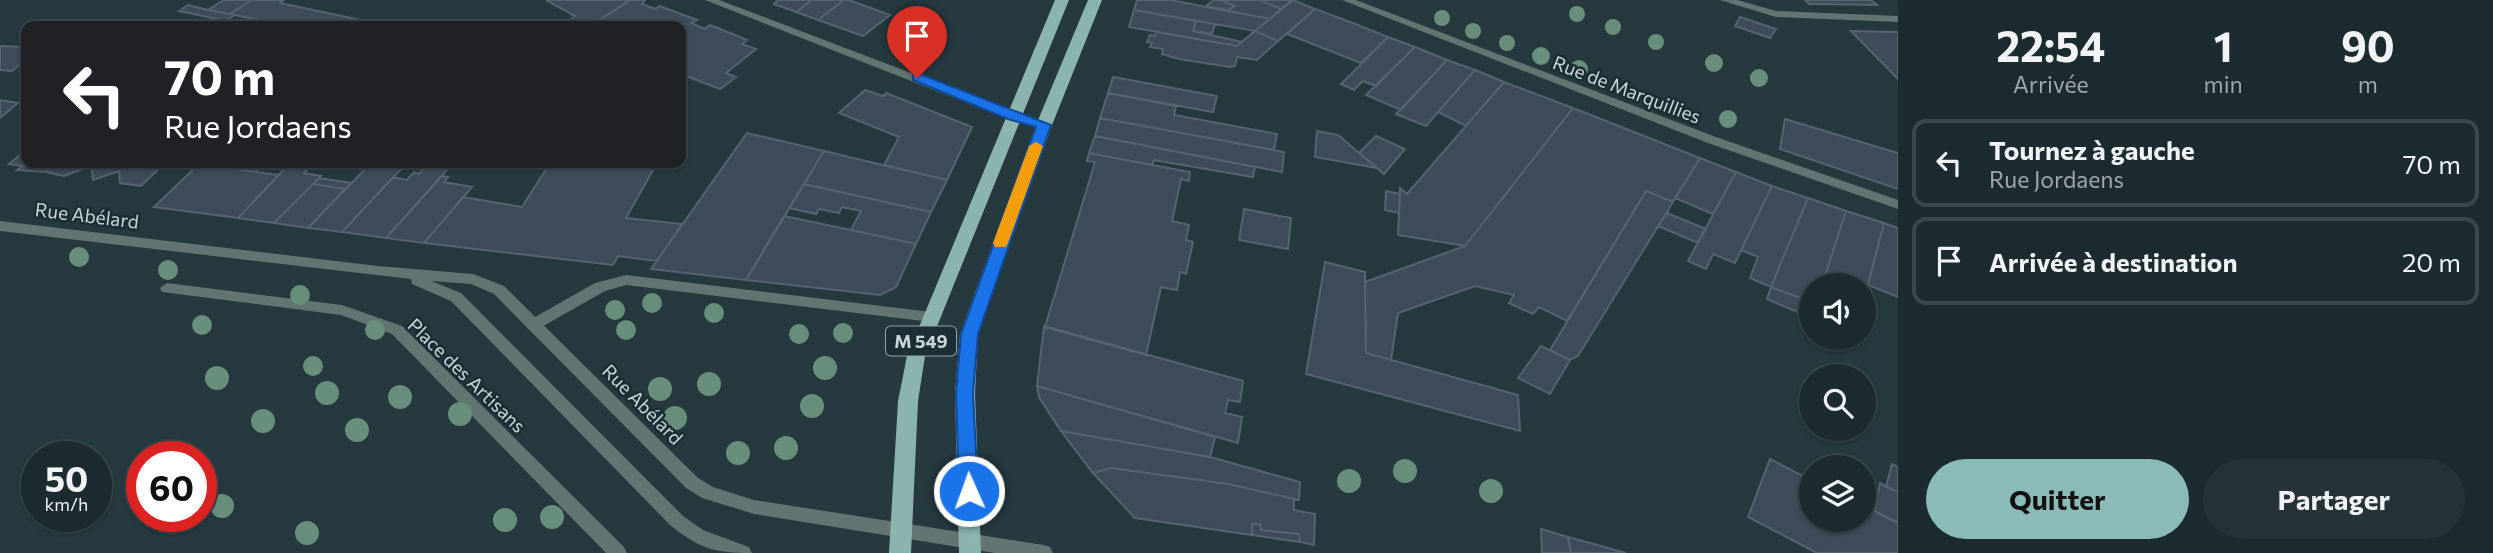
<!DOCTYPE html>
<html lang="fr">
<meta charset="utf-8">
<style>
:root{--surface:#1c2b2f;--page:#253337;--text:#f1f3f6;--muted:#a0a7aa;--line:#3a474b;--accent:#8bbbb9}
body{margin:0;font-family:Commissioner,sans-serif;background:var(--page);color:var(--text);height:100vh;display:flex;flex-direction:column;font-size:26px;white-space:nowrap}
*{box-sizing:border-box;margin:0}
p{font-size:23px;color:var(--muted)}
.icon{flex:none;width:38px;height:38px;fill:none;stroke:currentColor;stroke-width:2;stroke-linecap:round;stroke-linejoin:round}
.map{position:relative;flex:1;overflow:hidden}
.drawer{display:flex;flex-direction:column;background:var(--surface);width:595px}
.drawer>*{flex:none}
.hud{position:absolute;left:21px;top:21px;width:665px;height:147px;border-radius:14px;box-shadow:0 2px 5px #0004,0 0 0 2px var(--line);background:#202124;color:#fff;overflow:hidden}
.controls{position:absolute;left:1799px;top:273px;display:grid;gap:14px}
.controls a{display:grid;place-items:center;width:77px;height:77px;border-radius:50%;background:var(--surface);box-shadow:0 2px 5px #0004,0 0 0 2px var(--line);font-size:35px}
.speed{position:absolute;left:21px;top:441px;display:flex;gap:14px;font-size:35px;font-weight:700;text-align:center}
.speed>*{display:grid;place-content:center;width:91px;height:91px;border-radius:50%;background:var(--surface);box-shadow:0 2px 5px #0004,0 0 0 2px var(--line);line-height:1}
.speed small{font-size:18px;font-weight:400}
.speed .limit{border:10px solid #d22;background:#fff;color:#111}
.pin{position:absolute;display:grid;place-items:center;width:60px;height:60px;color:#fff;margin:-72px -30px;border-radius:50% 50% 50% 0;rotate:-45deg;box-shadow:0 0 7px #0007}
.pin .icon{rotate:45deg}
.me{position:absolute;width:77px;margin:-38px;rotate:358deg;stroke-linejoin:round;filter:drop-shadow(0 0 5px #0008)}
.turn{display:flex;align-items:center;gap:24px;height:147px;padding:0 28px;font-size:32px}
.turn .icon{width:91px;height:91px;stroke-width:2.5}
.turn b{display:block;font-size:49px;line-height:60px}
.eta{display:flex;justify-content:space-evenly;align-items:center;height:119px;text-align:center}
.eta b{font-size:42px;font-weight:700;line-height:49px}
.primary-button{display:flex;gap:14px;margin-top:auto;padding:14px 28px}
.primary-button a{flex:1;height:80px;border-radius:42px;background:var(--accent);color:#111;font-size:28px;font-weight:700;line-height:80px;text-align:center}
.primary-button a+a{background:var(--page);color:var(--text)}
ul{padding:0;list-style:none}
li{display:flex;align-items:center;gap:21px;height:88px;margin:0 14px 10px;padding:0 14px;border:4px solid var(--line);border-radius:14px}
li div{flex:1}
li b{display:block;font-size:26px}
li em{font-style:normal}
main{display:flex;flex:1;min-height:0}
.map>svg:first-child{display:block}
</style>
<main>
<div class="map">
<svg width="1898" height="553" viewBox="0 0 1898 553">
<rect width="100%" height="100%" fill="#25393f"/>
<path fill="#3e4b58" stroke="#566371" stroke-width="2" d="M224 0H252L230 14 208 10Z
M252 0H284L280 3 389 26H287L230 14Z
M546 0H626L629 1 590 26H562L575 16Z
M645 0 642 4 655 9 660 6 697 20 691 23 705 29 710 25 735 35 747 40 742 44 756 49 726 73 736 77 720 89 681 74V26H590L630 0Z
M778 0H812L796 12 774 4Z
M812 0H844L818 20 796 12Z
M844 0H849L890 15 863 36 818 20Z
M1137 0H1170L1270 19 1255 31 1134 10Z
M1214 0H1221L1235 6 1228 10 1206 6Z
M1221 0H1259L1281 9 1270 19 1227 11 1235 6Z
M1259 0H1292L1281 9Z
M1293 0 1315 9 1278 41 1255 31Z
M1805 0H1871L1877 5 1809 4Z
M188 5 208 10 234 15 226 21 179 11Z
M1315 9 1358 25 1388 37 1361 63 1287 34Z
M1134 10 1196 21 1193 31 1242 42 1237 46 1129 27Z
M1740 17 1776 29 1770 38 1735 26Z
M1196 21 1215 24 1212 34 1193 31Z
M1255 31 1278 41 1257 60 1237 57 1235 66 1230 67 1179 59 1162 54 1163 49 1150 47 1152 43 1147 42 1150 35 1155 36 1156 32 1237 46Z
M1851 31 1898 32V79Z
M1388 37 1415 47 1376 86 1363 81 1354 90 1341 84Z
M0 46 26 47V59L12 71 0 70Z
M1415 47 1447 60 1401 110 1366 95Z
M1447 60 1475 70 1426 126 1396 114Z
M1475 70 1504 82 1466 126 1438 112Z
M1113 77 1217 96 1213 112 1108 93Z
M1504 82 1573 108 1465 246 1398 235 1400 188 1407 194Z
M865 90 883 96 886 93 972 127 947 180 884 165 899 137 839 113Z
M1108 93 1176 106 1174 115 1277 134 1274 150 1100 118Z
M0 100 18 103 0 118Z
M1573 108 1700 158 1673 202 1646 191 1567 321 1539 307 1533 314 1509 303 1514 295 1475 286 1398 313 1391 360 1366 353 1365 282 1465 246Z
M1100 118 1284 152 1282 172 1095 136Z
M1785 119 1898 153V189L1780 149Z
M1317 131 1338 135 1377 168 1315 157Z
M747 133 824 151 746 280 651 269Z
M1095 136 1255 167 1253 177 1154 160 1152 165 1089 153Z
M1376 136 1405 149 1384 174 1359 153Z
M26 150V163H56L45 172 17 170 23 166 9 164Z
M824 151 895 168 947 180 931 212 804 184Z
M1089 153 1190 172 1189 181 1181 179 1172 221 1189 225 1186 240 1193 242 1186 274 1180 272 1177 290 1161 287 1146 355 1045 327 1095 162 1087 161Z
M1700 158 1736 172 1713 214 1675 198Z
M56 163H165L141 186 120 183 119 171 93 180 91 166 64 176 45 172Z
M200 163H232L226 168 279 175 238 218 154 207Z
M232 163H264L256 172 226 168Z
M371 163H407L342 232 308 228Z
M429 163H453L386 238 342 232 393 177 407 180 414 172 419 174Z
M550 163H657L626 218 682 224 657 261 618 256 613 265 424 243 463 197 522 207Z
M287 166 308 169 304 173 321 176 274 223 238 218Z
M1736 172 1772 186 1735 263 1713 254 1706 269 1688 261Z
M442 176 448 177 444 182 472 187 424 243 386 238Z
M319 178 352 183 345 189 313 184Z
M313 184 345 189 308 228 274 223Z
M804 184 931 212 916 244 851 230 861 211 842 207 839 213 819 209 816 214 789 208Z
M1772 186 1808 198 1771 287 1750 278 1758 257 1741 250Z
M1386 191 1400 194 1399 213 1385 210Z
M1646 191 1673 202 1578 356 1570 360 1550 350Z
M1808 198 1846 211 1822 285H1811V302L1771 287Z
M1244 209 1291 218 1288 249 1239 240Z
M1846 211 1884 223 1866 292 1864 285H1848L1825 276Z
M1667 213 1706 229 1698 243 1658 226Z
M784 216 851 230 916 244 896 287 880 295 746 280Z
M1884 223 1898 228V297L1868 285Z
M1325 262 1365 272 1366 353 1518 395 1520 431 1306 374Z
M1771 287 1811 302V318L1767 299Z
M1044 326 1243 381 1240 402 1228 400 1225 413 1242 417 1238 443 1037 386Z
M1541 346 1570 360 1550 394 1518 378Z
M1037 386 1215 437 1210 457 1061 431 1039 397Z
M1061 431 1210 457 1300 482 1299 500 1228 484 1111 468 1093 473Z
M1770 459 1811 480V520H1864V506L1898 523V553H1817L1748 517Z
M1892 464 1898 467V492L1886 487Z
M1111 468 1228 484 1294 499V510L1315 514 1314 545 1300 542 1299 534 1261 530 1260 524H1252V535L1135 518 1093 473Z
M1880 483 1898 492V523L1875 511Z
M1252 524H1260L1261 530 1299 534 1300 542 1252 535Z
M1541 529 1568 537 1571 553H1542Z
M1568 537 1626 553H1571Z"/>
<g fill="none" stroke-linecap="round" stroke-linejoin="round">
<path fill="#627572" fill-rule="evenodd" d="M626 275 931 312 936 313 938 317 936 321 931 322 626 285 605 291 538 329H528L526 325 528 321 595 283Z"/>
<path fill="#627572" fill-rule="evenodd" d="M705 0H719L1016 113 1048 122 1050 125 1044 129 1008 119Z
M1342 0H1356L1716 137 1898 200V209L1708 143Z
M1720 0H1737L1776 11 1898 16V22L1776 17Z
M0 221 378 266 473 274 504 286 698 478 713 487 754 500 1044 545 1050 547 1053 553H995L754 514 702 498 686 488 494 294 471 284 431 281 461 293 683 516 703 530 749 547 752 553C714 553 701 549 671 526L451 301 412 284 411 279 0 231Z
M167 283 342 305 402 326 624 547 627 553H606L392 334 341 315 162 292 160 288Z"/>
<path fill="#8cb4ae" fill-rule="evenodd" d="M1055 0H1069L925 356 918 401 911 553H889L898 401 907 356Z
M1088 0H1102L1052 125 978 334 975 393 981 553H959L955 393 960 334 1036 125Z"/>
</g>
<g fill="#688f7c">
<circle cx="1577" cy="14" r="8"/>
<circle cx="1442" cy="18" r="8"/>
<circle cx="1613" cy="27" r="8"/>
<circle cx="1473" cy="31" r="8"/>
<circle cx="1656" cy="42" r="8"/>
<circle cx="1507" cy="43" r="8"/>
<circle cx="1541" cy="56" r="9"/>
<circle cx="1714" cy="63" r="9"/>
<circle cx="1579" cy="69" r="9"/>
<circle cx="1759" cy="78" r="9"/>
<circle cx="1728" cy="119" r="9"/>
<circle cx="79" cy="257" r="10"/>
<circle cx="168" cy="270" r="10"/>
<circle cx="300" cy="295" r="10"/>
<circle cx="652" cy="303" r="10"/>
<circle cx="615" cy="310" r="10"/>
<circle cx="714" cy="313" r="10"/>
<circle cx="202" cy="325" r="10"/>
<circle cx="375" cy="330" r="10"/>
<circle cx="626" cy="330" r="10"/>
<circle cx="843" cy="333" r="10"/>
<circle cx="799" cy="334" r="10"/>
<circle cx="313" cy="366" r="10"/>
<circle cx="825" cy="368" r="12"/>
<circle cx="217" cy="378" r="12"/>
<circle cx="709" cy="384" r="12"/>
<circle cx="660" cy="389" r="12"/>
<circle cx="327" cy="393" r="12"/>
<circle cx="400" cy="397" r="12"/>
<circle cx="812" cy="406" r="12"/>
<circle cx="460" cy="414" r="12"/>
<circle cx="675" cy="418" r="12"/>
<circle cx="263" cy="421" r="12"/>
<circle cx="357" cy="430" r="12"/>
<circle cx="786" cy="448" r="12"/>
<circle cx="738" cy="453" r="12"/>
<circle cx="1405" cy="471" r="12"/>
<circle cx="1349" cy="481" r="12"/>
<circle cx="1491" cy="491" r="12"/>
<circle cx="222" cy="506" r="12"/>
<circle cx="552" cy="517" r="12"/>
<circle cx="505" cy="520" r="12"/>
<circle cx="307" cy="533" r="12"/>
</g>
<path fill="#1a73e8" stroke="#114b97" stroke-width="2" d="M913 75H922L1051 125 978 334 973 393 978 491 976 497H962L959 491 956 393 961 334 1036 127 1008 119 913 80Z"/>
<path fill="#f59e0b" d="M1036 142 1043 146 1008 243 1006 247H995L993 243 1029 146Z"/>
<g text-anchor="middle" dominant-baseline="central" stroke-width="5" stroke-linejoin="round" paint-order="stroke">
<rect fill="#1b2f35" stroke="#96a4a8" stroke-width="2" x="886" y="326.5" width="70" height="29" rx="5"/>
<g font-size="18" font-weight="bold" fill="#cad6d9">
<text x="921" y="341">M 549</text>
</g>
<g font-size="19" fill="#cad6d9" stroke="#1b2f35">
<text transform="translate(1627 89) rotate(21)">Rue de Marquillies</text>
<text transform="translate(87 215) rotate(7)">Rue Abélard</text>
<text transform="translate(467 375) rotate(44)">Place des Artisans</text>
<text transform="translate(643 404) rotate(45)">Rue Abélard</text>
</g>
</g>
</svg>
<div class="controls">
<a><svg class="icon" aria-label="sound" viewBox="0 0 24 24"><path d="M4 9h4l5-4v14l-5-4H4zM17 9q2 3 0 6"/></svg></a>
<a><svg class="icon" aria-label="search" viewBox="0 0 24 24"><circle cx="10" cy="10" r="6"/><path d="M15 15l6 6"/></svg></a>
<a><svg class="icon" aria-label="layers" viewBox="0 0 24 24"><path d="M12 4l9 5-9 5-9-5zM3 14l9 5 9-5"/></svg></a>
</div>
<div class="speed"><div>50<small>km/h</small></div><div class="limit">60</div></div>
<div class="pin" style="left:917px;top:78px;background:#d93025"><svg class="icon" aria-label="arrive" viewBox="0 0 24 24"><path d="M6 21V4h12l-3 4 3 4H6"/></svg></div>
<svg class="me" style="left:969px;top:491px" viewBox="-20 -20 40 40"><circle r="17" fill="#1a73e8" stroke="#fff" stroke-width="3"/><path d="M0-11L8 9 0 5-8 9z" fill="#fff"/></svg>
<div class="hud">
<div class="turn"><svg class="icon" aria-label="left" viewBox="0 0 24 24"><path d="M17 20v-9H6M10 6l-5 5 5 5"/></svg><div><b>70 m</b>Rue Jordaens</div></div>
</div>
</div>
<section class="drawer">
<div class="eta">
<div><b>22:54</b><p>Arrivée</p></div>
<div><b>1</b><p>min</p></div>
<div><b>90</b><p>m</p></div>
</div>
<ul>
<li><svg class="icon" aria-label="left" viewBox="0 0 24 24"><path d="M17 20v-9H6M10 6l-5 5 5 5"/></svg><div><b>Tournez à gauche</b><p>Rue Jordaens</p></div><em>70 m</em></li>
<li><svg class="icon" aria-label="arrive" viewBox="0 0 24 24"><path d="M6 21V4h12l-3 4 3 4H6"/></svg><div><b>Arrivée à destination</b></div><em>20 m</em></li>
</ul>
<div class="primary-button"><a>Quitter</a><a>Partager</a></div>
</section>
</main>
